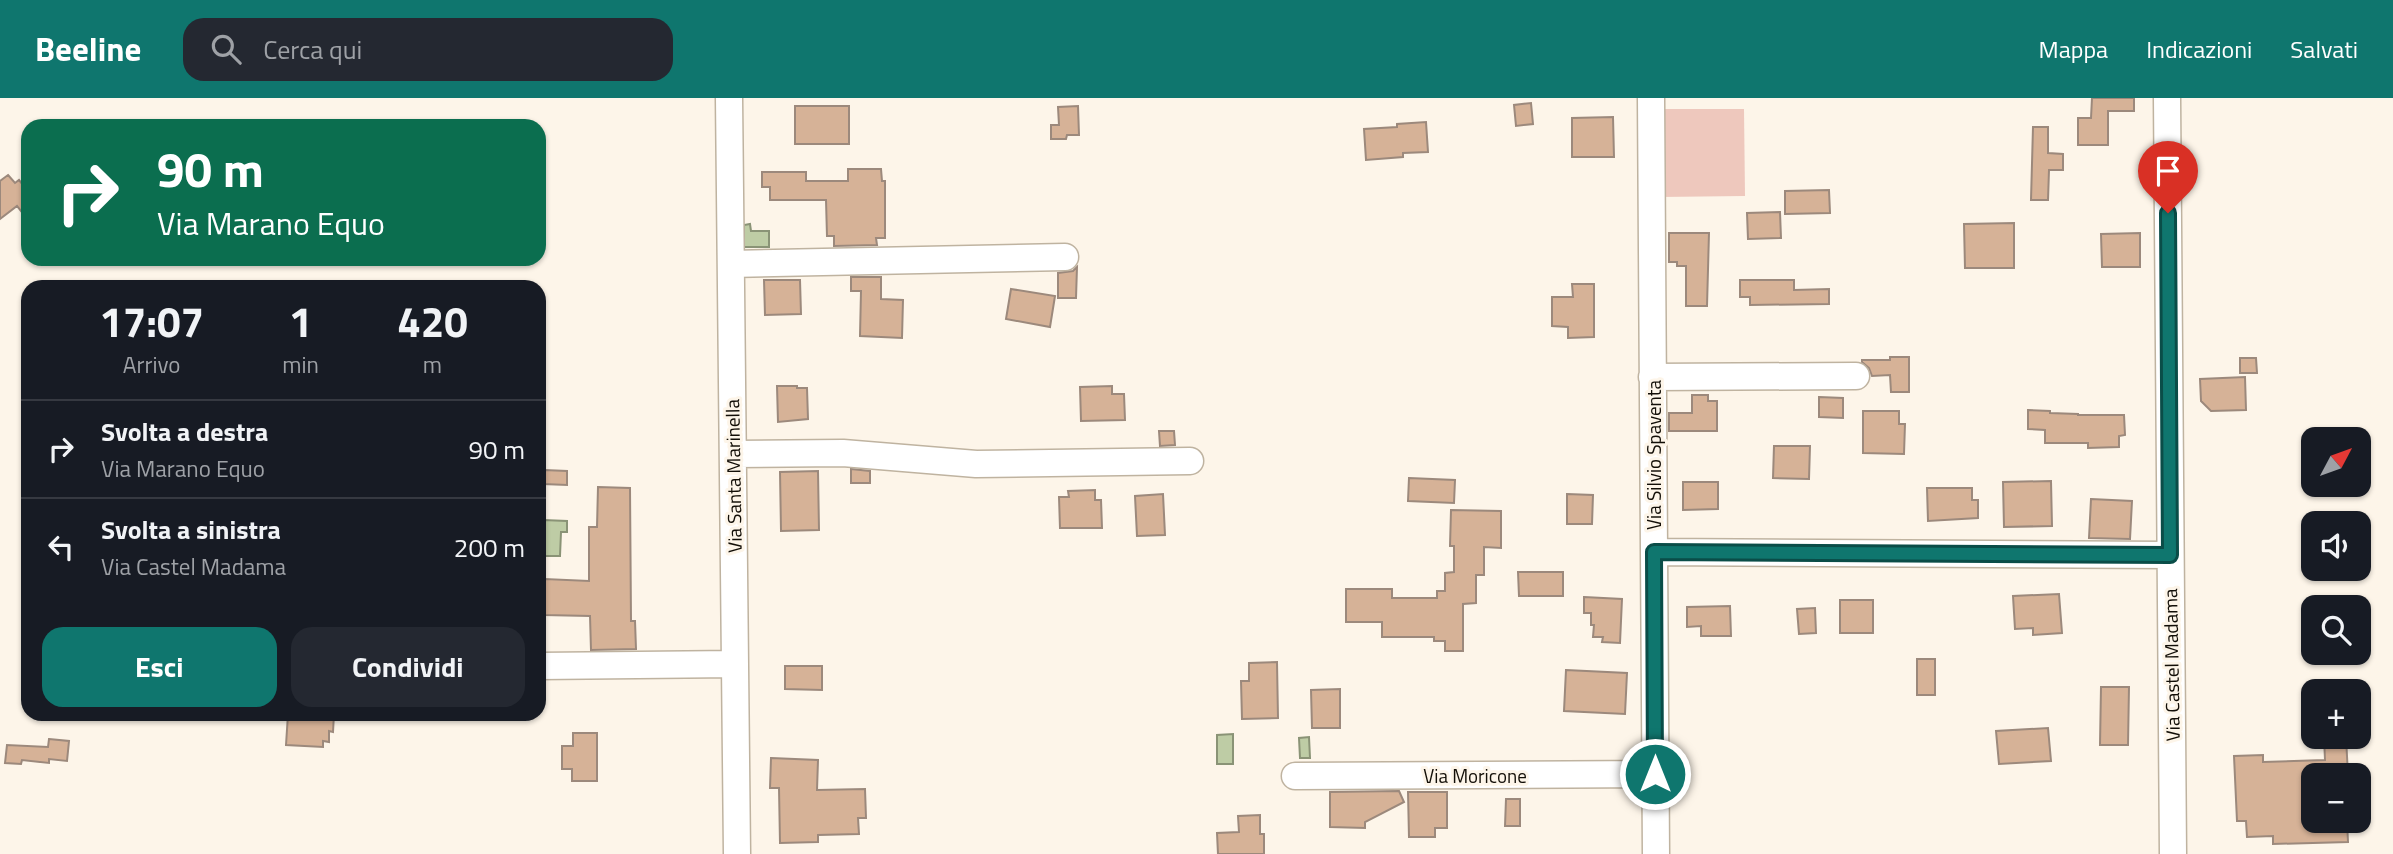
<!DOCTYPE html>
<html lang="it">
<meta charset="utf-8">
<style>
:root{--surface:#171b24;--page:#242831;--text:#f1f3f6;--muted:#9ea1a6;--line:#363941;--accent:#0f766e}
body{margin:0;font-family:"Titillium Web",sans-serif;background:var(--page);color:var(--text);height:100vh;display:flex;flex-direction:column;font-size:26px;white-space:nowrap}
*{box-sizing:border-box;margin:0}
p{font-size:23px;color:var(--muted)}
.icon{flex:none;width:38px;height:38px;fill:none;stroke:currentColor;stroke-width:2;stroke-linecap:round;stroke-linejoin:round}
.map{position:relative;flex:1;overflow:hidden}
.sheet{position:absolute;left:21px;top:182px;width:525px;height:441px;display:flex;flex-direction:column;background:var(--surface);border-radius:21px;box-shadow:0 2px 5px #0004}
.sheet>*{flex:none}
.top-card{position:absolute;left:21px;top:21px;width:525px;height:147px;border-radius:21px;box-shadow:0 2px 5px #0004;background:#0b6e4f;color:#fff;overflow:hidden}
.needle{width:46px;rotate:49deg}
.tools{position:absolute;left:2301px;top:329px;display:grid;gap:14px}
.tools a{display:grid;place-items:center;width:70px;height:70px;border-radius:14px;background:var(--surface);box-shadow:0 2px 5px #0004;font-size:35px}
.pin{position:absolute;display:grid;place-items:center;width:60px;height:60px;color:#fff;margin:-72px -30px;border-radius:50% 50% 50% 0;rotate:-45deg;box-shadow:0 0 7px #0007}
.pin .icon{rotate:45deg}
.me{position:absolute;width:77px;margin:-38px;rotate:0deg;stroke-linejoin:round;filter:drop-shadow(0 0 5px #0008)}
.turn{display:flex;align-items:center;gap:24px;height:147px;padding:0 21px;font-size:32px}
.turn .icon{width:91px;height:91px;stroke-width:2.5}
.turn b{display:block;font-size:49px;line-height:60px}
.eta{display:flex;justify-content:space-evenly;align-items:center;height:119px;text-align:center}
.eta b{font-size:42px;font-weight:700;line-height:49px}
.primary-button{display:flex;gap:14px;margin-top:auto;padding:14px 21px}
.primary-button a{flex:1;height:80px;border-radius:21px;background:var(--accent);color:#fff;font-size:28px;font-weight:700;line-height:80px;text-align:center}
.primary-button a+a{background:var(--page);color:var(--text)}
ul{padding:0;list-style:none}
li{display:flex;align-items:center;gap:21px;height:98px;padding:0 21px;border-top:2px solid var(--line)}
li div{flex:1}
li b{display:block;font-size:26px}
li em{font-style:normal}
header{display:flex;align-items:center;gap:42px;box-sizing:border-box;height:98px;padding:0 35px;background:var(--accent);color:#fff}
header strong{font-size:33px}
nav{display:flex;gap:38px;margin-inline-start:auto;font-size:24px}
.search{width:490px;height:63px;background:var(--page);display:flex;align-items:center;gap:18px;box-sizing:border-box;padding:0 24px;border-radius:21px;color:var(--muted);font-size:26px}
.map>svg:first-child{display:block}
</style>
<header>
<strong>Beeline</strong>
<div class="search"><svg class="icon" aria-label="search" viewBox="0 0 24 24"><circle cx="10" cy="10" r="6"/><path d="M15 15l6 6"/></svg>Cerca qui</div>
<nav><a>Mappa</a><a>Indicazioni</a><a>Salvati</a></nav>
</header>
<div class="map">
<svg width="2393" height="756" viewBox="0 0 2393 756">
<rect width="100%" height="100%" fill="#fdf5e9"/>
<path fill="#eec8bd" d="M1659 11H1744L1745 98 1660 99Z"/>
<path fill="#becca5" stroke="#8a9376" stroke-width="2" d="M750 126 751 133H769V149H744V127Z
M543 422 567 423V434H561L560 458H542Z
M1233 636V666H1217V637Z
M1309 639 1310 660H1300L1299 640Z"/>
<path fill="#d6b297" stroke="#9c897c" stroke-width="2" d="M2092 0H2134V13H2108V47H2078V20H2091Z
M1531 5 1533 26 1516 28 1514 7Z
M795 8H849V46H795Z
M1078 8 1079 37H1067L1066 41H1051V27H1059L1058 9Z
M1613 19 1614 59H1572V20Z
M1426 24 1428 54 1403 55V59L1366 62 1364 31 1397 29V26Z
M2033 29H2048V55L2063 56V72H2049L2048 102H2031Z
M848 71H881L882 83H885V140H876L877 147 834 148V138H827L826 102H770V89H762V74H806V83H848Z
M8 77 15 85 19 82 28 93V122L17 108 0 121V83Z
M1829 92 1830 115 1785 116V93Z
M1780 114 1781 140 1748 141 1747 115Z
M2014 125V170H1965L1964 126Z
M1669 135H1709L1707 208H1686V168H1677V164H1669Z
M2140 135V169H2102L2101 136Z
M1077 169 1076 200H1058V175L1073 173Z
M851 179H881V201L903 202 902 240 860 238 861 193H851Z
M764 182H800L801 216 765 217Z
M1740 182H1794V192L1829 191V206L1750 207V199H1740Z
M1572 186H1594V239L1568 240V229L1552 228V199H1573Z
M1011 191 1055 198 1050 229 1006 221Z
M1890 259H1909V294H1891L1890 277 1872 278 1869 270 1862 264V262H1890Z
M2240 260H2256L2257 275H2240Z
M2245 279 2246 312 2211 313 2201 303 2200 281Z
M777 288H797V290H807L808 321 778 324Z
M1112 288V296H1124L1125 322 1081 323 1080 289Z
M1692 297H1708V303H1717V333H1669V315H1692Z
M1819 299 1843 300V320L1819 319Z
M2028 312 2050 313V315L2078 316V317H2124L2125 337 2119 338V349L2088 350V345H2045V332L2028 331Z
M1863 313H1899V326H1905L1904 356 1863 355Z
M1159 333H1174L1175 347 1160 348Z
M1774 348H1810L1809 381 1773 380Z
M851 371 870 373V385H851Z
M544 372 567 373V387L543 386Z
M818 373 819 432 781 433 780 374Z
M1409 380 1455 382 1454 405 1408 403Z
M2051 383 2052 428 2004 429 2003 384Z
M1683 384H1718V411L1683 412Z
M598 389 630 390 631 523H635L636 551 591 552 590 518 544 517 545 481 589 483V429H597Z
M1927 390H1972V402H1978V420L1928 423Z
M1095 392V402H1101L1102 430H1060L1059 399H1069L1068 393Z
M1163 396 1165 437 1137 438 1135 398Z
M1567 396 1593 397 1592 426H1567Z
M2091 401 2132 403 2130 441 2089 440Z
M1451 412 1501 413V450L1484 449V477H1476V505L1463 506V553H1445V543H1434V539H1382V524H1346V491H1392V500H1437V493H1445V475L1454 474V448H1450Z
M1518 474H1563V498H1519Z
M2059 496 2062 535 2033 537V530L2015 531 2013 498Z
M1584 499 1622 501 1620 545 1602 544 1603 539H1593L1594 527H1591V515H1584Z
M1840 502H1873V535H1840Z
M1730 508 1731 538H1701V528L1687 529V509Z
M1815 510 1816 535 1799 536 1797 511Z
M1917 561H1935V597H1917Z
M1277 564 1278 620 1242 621 1241 583H1249V565Z
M785 568H822V592L785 591Z
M1566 572 1627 575 1625 616 1564 613Z
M2101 589H2129L2128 647H2100Z
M1340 591V630H1312L1311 592Z
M288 616H334L333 634 329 633V644L323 643V649L286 647Z
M2048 630 2051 663 1999 666 1996 633Z
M573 635H597V683H572V671H562V648H573Z
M2324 639H2346L2348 677H2314V723H2347L2348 744 2273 746V738L2247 739 2246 723H2237L2234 658 2263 657V664L2325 662Z
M49 641 69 643 67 663 49 661V665L22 662 21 666 5 665 7 647 48 649Z
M771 660 818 662 817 692 865 691 866 720H858L859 736 818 737V744L780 745 779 690H770Z
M1399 693 1404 704 1365 724V730L1330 729V694Z
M1408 694H1447V730H1435V739H1409Z
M1506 701H1520V728H1505Z
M1260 717V736H1264V756H1218L1217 735 1239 734 1238 718Z"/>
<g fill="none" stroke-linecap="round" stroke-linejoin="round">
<g stroke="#bfb3a0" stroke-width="29">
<path id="minor" d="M729 0 737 756
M1651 0 1656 756
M2167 0 2173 756
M731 166 1065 159
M1652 279 1856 278
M733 356 843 355 976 366 1190 363
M1654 454 2170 457
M539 568 735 566
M1295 678 1655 676"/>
</g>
<use href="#minor" stroke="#fff" stroke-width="26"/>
</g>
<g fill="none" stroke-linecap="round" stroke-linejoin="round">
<g stroke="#0a4d48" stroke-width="18">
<path id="route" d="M1655 676 1654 454 2170 457 2168 115"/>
</g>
<use href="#route" stroke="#0f766e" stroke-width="12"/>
</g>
<g text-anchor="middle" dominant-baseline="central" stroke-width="6" stroke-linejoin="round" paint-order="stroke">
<g font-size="19" fill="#120e07" stroke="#fdf5e9">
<text transform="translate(1653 357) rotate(-90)">Via Silvio Spaventa</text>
<text transform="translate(733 378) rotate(-91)">Via Santa Marinella</text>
<text transform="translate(2171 567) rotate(-91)">Via Castel Madama</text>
<text x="1475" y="677">Via Moricone</text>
</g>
</g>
</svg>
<div class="tools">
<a><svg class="needle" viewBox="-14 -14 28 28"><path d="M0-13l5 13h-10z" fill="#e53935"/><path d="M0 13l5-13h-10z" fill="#9ea1a6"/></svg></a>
<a><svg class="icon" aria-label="sound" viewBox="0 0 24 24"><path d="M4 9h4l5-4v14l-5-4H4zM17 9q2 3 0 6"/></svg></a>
<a><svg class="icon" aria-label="search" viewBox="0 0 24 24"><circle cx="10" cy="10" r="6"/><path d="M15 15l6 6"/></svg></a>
<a>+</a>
<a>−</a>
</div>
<div class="pin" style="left:2168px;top:115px;background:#d93025"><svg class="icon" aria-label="arrive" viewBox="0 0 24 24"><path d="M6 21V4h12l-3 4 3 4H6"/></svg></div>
<svg class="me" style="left:1655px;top:676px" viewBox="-20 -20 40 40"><circle r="17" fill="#0f766e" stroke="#fff" stroke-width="3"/><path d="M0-11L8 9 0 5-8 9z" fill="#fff"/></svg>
<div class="top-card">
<div class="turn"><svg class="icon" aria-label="right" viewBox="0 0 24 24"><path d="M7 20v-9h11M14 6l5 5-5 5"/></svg><div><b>90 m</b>Via Marano Equo</div></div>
</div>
<section class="sheet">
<div class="eta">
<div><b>17:07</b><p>Arrivo</p></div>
<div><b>1</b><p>min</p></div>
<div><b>420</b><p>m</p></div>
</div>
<ul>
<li><svg class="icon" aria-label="right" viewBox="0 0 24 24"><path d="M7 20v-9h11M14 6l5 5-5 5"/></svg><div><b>Svolta a destra</b><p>Via Marano Equo</p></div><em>90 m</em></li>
<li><svg class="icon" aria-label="left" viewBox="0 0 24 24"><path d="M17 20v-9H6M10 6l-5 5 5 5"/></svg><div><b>Svolta a sinistra</b><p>Via Castel Madama</p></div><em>200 m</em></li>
</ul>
<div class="primary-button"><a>Esci</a><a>Condividi</a></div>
</section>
</div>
